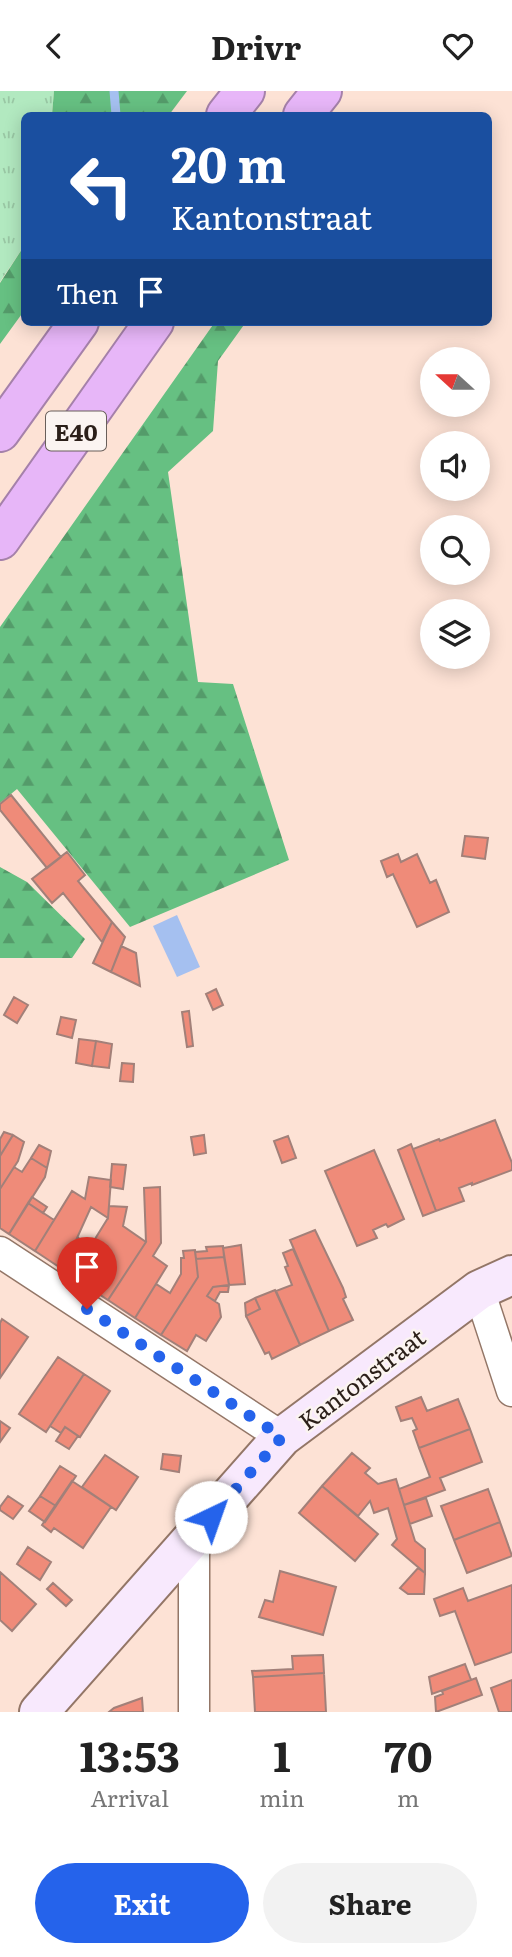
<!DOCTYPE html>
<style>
:root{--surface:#fff;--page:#f2f2f2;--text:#222;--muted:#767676;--accent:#2563eb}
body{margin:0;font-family:Literata,serif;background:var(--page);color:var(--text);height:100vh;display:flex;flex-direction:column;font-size:26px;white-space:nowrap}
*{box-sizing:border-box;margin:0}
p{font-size:23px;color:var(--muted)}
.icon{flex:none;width:38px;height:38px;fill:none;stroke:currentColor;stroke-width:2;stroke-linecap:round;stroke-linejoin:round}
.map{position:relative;height:1621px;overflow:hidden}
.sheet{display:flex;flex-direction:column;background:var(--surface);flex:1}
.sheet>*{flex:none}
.top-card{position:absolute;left:21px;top:21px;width:471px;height:214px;border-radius:10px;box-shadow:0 4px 18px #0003;background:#1a4fa0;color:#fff;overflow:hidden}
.needle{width:46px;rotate:291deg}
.buttons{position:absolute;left:420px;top:256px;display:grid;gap:14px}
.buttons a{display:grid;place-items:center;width:70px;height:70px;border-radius:50%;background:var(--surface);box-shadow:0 4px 18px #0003;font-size:35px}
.pin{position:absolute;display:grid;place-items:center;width:60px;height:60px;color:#fff;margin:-72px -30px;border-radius:50% 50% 50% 0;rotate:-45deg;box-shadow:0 0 7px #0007}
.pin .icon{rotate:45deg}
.me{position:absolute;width:77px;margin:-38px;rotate:42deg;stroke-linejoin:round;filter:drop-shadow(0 0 5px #0008)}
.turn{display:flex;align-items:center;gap:24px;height:147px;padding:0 35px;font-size:32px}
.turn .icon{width:91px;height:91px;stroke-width:2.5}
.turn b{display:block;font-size:49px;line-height:60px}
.then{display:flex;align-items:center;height:66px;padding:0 35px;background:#0003;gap:14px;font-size:26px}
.eta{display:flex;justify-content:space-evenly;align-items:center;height:119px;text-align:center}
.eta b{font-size:42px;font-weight:700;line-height:49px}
.action{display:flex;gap:14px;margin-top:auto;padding:14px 35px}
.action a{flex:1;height:80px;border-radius:42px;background:var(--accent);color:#fff;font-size:28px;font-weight:700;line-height:80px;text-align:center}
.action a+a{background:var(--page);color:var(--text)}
header{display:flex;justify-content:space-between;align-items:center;height:91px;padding:0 35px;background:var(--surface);font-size:32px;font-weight:700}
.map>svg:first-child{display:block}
</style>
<header><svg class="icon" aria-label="back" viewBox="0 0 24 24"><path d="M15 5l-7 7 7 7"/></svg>Drivr<svg class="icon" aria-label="heart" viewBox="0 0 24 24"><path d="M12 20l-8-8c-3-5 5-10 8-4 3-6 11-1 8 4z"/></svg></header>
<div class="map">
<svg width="512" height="1621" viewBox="0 0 512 1621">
<defs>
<pattern id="grass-tufts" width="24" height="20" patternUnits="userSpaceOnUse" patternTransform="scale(1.75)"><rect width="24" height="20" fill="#b2e9c0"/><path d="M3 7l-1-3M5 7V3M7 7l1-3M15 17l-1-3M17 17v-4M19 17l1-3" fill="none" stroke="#99c7a4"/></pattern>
<pattern id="forest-firs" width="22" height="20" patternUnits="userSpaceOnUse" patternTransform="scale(1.75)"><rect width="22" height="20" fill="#66c082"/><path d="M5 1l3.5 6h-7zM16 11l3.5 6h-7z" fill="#549b6a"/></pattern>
</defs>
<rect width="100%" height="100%" fill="#fde2d5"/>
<path fill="url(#grass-tufts)" d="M0 0H54L52 24H24V155L0 191Z"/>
<path fill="url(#forest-firs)" d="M54 0H187L169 24H52Z
M24 155V220L0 253V192Z
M215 231H246L218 270 213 340 168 381 198 591 233 593 289 769 130 836 17 698 0 712V536Z
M0 776 27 791 85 848 72 867H0Z"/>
<path fill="#a5c0f0" d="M177 824 200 876 177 886 153 835Z"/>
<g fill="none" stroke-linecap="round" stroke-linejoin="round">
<path stroke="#a5c0f0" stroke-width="9" d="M114 0 116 24"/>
</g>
<path fill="#ef8b79" stroke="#a28079" stroke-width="2" d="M11 704 61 766 47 777 0 719V713Z
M465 745 488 747 485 768 462 765Z
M67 761 85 784 78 790 112 831 102 851 63 802 52 812 32 788Z
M398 763 401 771 417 763 430 792 436 789 449 821 417 836 393 783 387 786 381 770Z
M112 831 125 846 111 881 93 872Z
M121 855 136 862 140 895 111 881Z
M216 898 223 914 213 919 206 903Z
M14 906 28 914 17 932 4 924Z
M189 920 193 955 187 956 182 921Z
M61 926 76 929 72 947 57 943Z
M79 948 96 950 92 975 76 972Z
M96 950 112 953 109 977 92 975Z
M122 972 134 973 133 991 120 990Z
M495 1029 512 1072V1079L472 1094V1092L459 1097 464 1110 436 1120 413 1058 439 1048 440 1050Z
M4 1041 13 1044 0 1065V1048Z
M13 1044 24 1051 18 1070 0 1098V1065Z
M204 1044 206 1062 194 1064 191 1046Z
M288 1045 296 1067 282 1072 274 1050Z
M411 1053 436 1120 423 1125 398 1059Z
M39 1054 51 1060 47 1077 31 1067Z
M374 1059 404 1128 388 1136 386 1133 373 1139 377 1147 357 1155 325 1080Z
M31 1067 47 1077 45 1086 9 1143 0 1137V1098L14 1076 22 1081Z
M112 1073 126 1074 123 1098 110 1096Z
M89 1086 111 1089 108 1127 91 1116 77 1147H78L59 1179V1176L35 1160 72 1100 85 1108Z
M160 1096 161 1152 153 1165 167 1175 135 1227 108 1209 146 1151 144 1097Z
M32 1106 47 1116 43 1122 28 1112Z
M28 1112 54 1129 35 1160 9 1143Z
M109 1115 127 1116 123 1135 146 1151 108 1209 82 1192 107 1155 95 1148 108 1127Z
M315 1139 343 1197 346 1206 343 1208 353 1229 329 1240 290 1149Z
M241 1154 245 1193 229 1194 223 1157Z
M223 1155 224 1166 196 1168 195 1161 207 1160 206 1156Z
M293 1158 329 1240 300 1254 276 1200 292 1194 285 1176 288 1175 283 1162Z
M195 1159 198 1186 161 1244 135 1227 156 1193 170 1202 181 1183V1167H184L183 1160Z
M224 1166 229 1194 213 1196 207 1205 219 1213 221 1226 206 1250 196 1244 187 1260 161 1244 198 1186 196 1168Z
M229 1194 228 1201H220L215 1210 207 1205 213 1196Z
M275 1199 300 1254 272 1268 269 1261 265 1263 246 1225 260 1218 255 1207Z
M255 1207 260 1218 246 1225 245 1212Z
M2 1228 28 1246 0 1287V1232Z
M58 1266 84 1283 46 1341 19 1323Z
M84 1283 110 1300 80 1346 65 1336 61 1342 50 1335Z
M421 1306 427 1320 458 1308 470 1338 419 1357 413 1340 417 1338 412 1327 401 1330 396 1316Z
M0 1330 10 1337 0 1351Z
M65 1336 78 1345 69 1358 56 1350Z
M470 1338 482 1371 440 1387 445 1399 404 1414 399 1398 430 1386 419 1357Z
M352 1362 370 1377 365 1382 378 1393 396 1388 415 1450 425 1458V1482L392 1454 397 1448 388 1417 374 1422 370 1410 358 1425 322 1395Z
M163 1363 181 1365 179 1381 161 1378Z
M105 1364 138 1386 116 1419 82 1396Z
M60 1375 76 1385 56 1415 40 1405Z
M72 1390 111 1416 83 1457 54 1437 51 1441 42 1434Z
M322 1395 378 1443 355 1470 299 1422Z
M488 1398 500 1431 454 1449 441 1415Z
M8 1405 23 1415 13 1428 0 1419V1416Z
M40 1405 56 1415 45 1431 29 1420Z
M426 1407 432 1425 410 1433 404 1414Z
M500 1431 512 1465 467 1482 454 1449Z
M28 1456 51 1471 40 1489 17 1473Z
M418 1477 425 1482 424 1503H408L400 1497Z
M280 1480 336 1496 323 1544 259 1526 265 1509 273 1511Z
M0 1481 36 1513 12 1540 0 1529Z
M53 1492 72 1509 66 1515 47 1498Z
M512 1494V1561L475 1574 455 1520 440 1525 434 1508 463 1497 468 1510Z
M323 1564 324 1582 253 1586 252 1580 293 1578 292 1565Z
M465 1573 471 1589 432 1603 429 1586Z
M324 1582 326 1621H255L253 1586Z
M476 1587 482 1604 436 1621 435 1606 443 1603 442 1600Z
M512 1589V1621H499L491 1597Z
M142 1607 143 1621H109L114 1617Z"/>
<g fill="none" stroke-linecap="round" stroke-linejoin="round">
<g stroke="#937667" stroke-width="33">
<path id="street" d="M0 1161 282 1346
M479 1199 512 1300
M194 1446V1621"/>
</g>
<g stroke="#937667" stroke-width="42">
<path id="secondary" d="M39 1621 282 1346 479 1199 512 1184"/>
</g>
<g stroke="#a581aa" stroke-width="42">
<path id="highway" d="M226 24 245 0
M303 24 322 0
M0 341 79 231
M0 449 154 231"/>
</g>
<use href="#street" stroke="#fff" stroke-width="30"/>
<use href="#secondary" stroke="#f8e9fd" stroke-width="38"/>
<use href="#highway" stroke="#e7b6f8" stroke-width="38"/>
</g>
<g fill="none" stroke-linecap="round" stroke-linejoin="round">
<path stroke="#2563eb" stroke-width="12" stroke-dasharray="0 21.6" d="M87 1218 282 1346 211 1426"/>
</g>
<g text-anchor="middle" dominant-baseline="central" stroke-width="5" stroke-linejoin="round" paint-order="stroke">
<rect fill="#fbf4f1" stroke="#695f5a" stroke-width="2" x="46" y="320.5" width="60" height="39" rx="5"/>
<g font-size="23" font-weight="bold" fill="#2b1f19">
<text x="76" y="340">E40</text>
</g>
<g font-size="24" fill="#2b1f19" stroke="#fbf4f1">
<text transform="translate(361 1287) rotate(-37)">Kantonstraat</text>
</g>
</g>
</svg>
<div class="buttons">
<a><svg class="needle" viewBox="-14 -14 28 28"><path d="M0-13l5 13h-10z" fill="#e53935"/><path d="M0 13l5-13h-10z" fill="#767676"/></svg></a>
<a><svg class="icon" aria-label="sound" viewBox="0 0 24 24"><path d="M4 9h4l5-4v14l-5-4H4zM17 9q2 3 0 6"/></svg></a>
<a><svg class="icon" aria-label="search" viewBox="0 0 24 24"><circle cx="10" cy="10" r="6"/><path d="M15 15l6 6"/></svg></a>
<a><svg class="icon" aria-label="layers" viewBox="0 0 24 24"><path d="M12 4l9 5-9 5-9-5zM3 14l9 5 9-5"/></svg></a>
</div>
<div class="pin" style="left:87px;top:1218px;background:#d93025"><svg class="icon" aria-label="arrive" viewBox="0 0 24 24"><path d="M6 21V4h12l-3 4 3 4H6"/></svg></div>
<svg class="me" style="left:211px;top:1426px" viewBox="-20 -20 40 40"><circle r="19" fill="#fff"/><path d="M0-13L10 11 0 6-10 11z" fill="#2563eb"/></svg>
<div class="top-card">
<div class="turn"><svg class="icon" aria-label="left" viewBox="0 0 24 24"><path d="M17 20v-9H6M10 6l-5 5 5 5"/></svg><div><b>20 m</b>Kantonstraat</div></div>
<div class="then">Then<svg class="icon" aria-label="arrive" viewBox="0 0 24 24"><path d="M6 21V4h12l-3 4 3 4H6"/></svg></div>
</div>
</div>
<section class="sheet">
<div class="eta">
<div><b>13:53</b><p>Arrival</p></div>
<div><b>1</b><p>min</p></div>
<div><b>70</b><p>m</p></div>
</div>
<div class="action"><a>Exit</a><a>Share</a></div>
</section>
